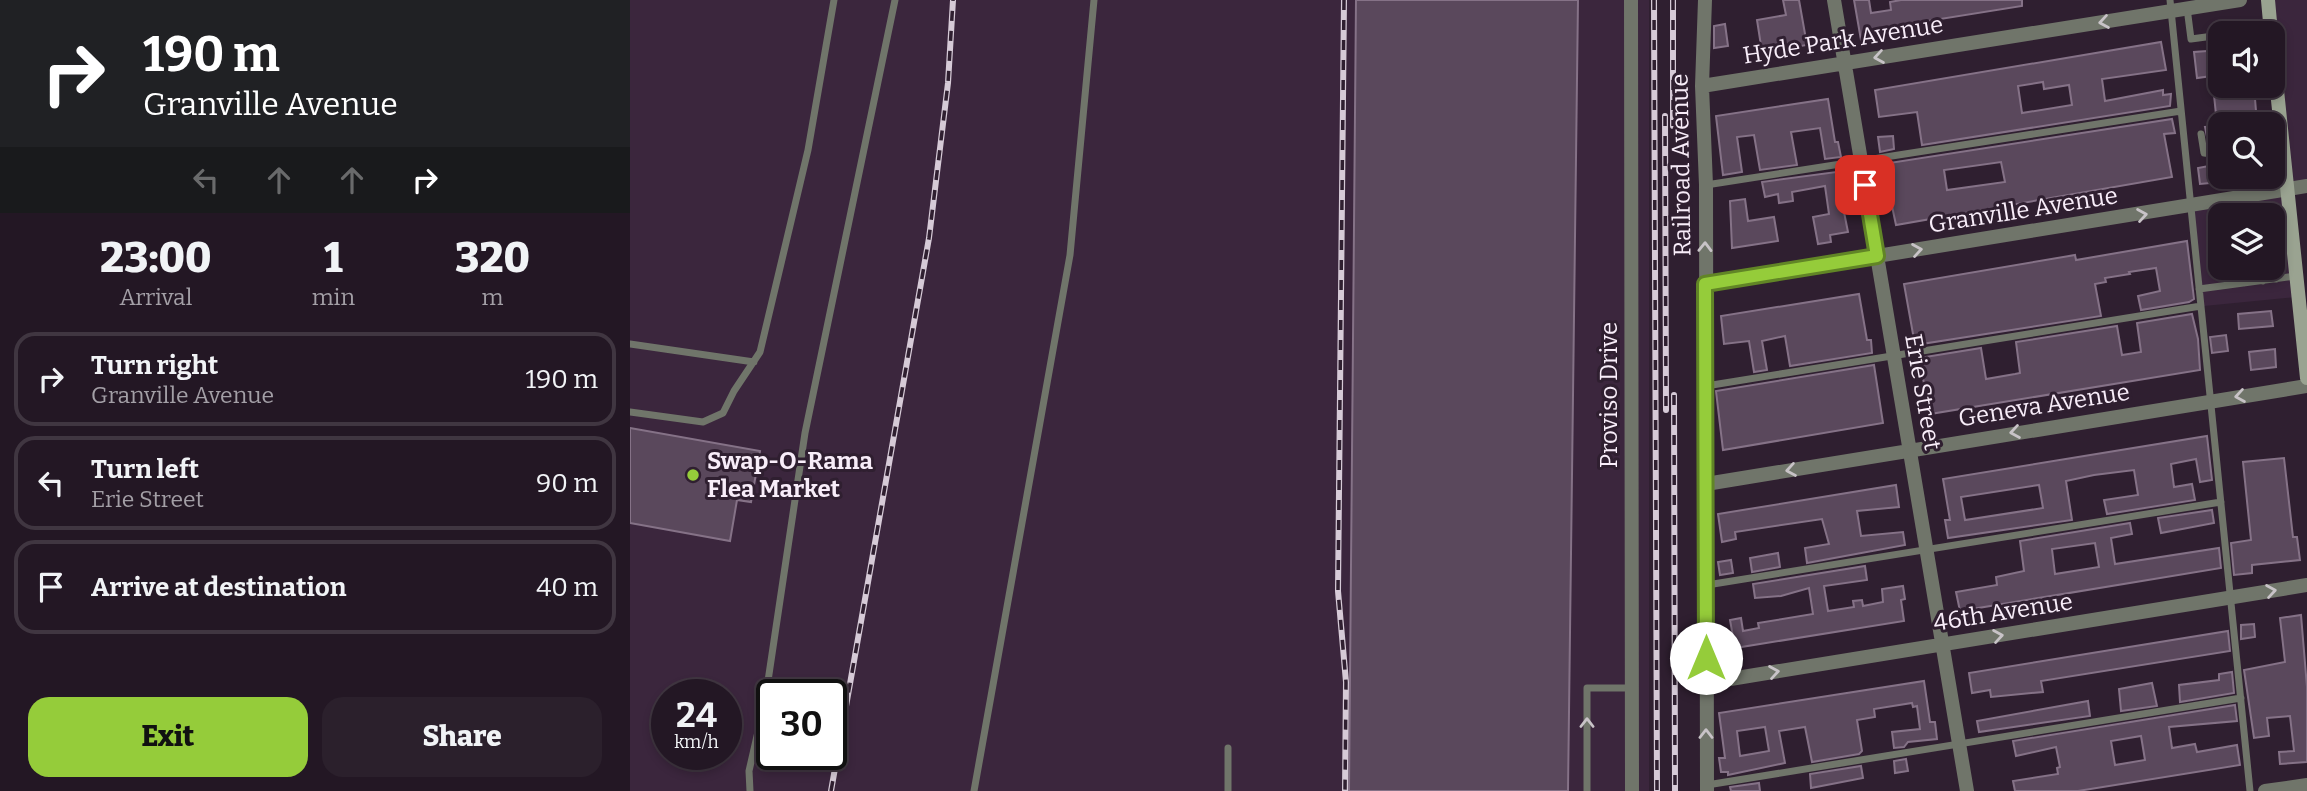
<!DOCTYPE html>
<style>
:root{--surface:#231724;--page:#2b202c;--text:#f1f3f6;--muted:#a39fa6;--line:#403641;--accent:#95cc3a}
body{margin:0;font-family:Bitter,serif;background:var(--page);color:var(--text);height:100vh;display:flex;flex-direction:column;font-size:26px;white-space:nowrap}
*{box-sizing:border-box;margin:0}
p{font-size:23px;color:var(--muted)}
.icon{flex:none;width:38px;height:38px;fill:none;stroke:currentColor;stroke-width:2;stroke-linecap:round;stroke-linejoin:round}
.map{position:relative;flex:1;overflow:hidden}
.sheet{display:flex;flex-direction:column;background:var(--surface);width:630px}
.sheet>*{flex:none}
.guide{background:#202124;color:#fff;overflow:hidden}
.tools{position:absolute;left:1578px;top:21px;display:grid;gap:14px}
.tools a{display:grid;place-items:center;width:77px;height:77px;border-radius:14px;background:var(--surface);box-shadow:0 4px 10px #0003,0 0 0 2px var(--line);font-size:35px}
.speed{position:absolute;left:21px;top:679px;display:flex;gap:14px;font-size:35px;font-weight:700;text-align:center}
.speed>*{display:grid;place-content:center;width:91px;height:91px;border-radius:50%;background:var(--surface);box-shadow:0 4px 10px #0003,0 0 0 2px var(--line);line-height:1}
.speed small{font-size:18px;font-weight:400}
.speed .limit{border:4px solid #111;border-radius:10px;background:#fff;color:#111}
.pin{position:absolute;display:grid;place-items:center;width:60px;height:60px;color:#fff;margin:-30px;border-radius:14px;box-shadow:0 4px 10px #0006}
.me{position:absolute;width:77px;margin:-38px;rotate:0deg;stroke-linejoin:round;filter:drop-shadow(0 0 5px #0008)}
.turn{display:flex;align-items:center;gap:24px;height:147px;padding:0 28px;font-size:32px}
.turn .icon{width:91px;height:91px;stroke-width:2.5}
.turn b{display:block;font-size:49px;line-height:60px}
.lanes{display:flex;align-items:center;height:66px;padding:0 28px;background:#0003;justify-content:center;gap:35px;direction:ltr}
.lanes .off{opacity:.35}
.eta{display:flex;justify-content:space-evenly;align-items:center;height:119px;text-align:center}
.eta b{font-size:42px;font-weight:800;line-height:49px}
.cta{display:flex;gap:14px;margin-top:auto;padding:14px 28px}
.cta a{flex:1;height:80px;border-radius:21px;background:var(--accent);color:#111;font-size:28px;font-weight:800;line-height:80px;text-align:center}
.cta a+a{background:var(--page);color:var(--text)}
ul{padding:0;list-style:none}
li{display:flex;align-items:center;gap:21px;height:94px;margin:0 14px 10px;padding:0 14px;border:4px solid var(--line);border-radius:21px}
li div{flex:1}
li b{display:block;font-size:26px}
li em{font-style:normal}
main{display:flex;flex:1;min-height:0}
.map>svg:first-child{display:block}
</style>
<main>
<section class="sheet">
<div class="guide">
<div class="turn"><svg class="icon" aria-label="right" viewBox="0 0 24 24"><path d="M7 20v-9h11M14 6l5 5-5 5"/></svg><div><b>190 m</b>Granville Avenue</div></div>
<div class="lanes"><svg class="icon off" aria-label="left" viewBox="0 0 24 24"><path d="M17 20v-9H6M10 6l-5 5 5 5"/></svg><svg class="icon off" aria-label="ahead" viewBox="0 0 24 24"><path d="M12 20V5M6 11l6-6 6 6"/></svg><svg class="icon off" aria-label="ahead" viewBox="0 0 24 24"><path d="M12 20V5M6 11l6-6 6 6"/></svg><svg class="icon" aria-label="right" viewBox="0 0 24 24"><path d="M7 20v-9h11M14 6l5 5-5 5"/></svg></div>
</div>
<div class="eta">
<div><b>23:00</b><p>Arrival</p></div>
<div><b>1</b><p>min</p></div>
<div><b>320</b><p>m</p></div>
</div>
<ul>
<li><svg class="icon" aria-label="right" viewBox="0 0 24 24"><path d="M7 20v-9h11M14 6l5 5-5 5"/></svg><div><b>Turn right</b><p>Granville Avenue</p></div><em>190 m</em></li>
<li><svg class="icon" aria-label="left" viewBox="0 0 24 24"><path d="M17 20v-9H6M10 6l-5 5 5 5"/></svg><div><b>Turn left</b><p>Erie Street</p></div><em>90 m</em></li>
<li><svg class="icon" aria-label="arrive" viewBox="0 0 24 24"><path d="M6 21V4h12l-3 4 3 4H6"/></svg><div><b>Arrive at destination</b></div><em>40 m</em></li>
</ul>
<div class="cta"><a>Exit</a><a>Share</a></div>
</section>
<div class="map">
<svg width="1677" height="791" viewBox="0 0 1677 791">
<rect width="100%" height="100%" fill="#2f1f30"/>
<path fill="#3b263d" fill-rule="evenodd" d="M0 0H1019V791H0ZM37 695H96V754H37ZM142 695H201V754H142Z
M1641 0H1677V186L1660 189Z
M1656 189 1667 297 1574 306 1563 206ZM1591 215H1643V268H1591Z"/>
<path fill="#5a485c" stroke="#857287" stroke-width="2" fill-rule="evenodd" d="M726 0H948L938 791H719Z
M1153 0H1169L1177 45 1132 52 1127 20 1156 15Z
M1224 0H1239L1241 13 1261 10 1260 2 1271 0H1392V6L1260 27 1262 35 1231 40Z
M1095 24 1098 46 1084 48V26Z
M1531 42 1536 70 1472 79 1475 101 1533 90V95L1541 94 1540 106 1292 145 1287 112 1249 117 1245 90ZM1413 82 1414 89 1439 85 1442 105 1392 113 1388 86Z
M1591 50V86H1624L1627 124H1587L1582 76 1567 78 1564 52Z
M1198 99 1205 142H1208L1211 157 1195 159 1190 128 1161 132 1167 165 1130 170 1124 135 1107 137 1112 172 1093 175 1086 116Z
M1542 119 1545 133 1534 134 1542 177 1266 225 1253 164ZM1371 162 1375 182 1317 190 1314 170Z
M1591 126V149L1579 147 1575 127Z
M1263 136 1264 149 1250 152 1248 137Z
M1579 160 1591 161V182L1570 184 1568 168 1579 166Z
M1206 172 1218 232 1200 235 1201 242 1188 244 1183 217 1199 214 1195 186 1162 192 1163 201 1149 203 1148 194 1135 197 1132 182Z
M1115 199 1118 221 1144 217 1148 241 1102 248 1100 201Z
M1557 241 1564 299 1559 302 1511 310 1508 296 1530 291 1526 268 1499 272 1500 274 1475 278 1476 282 1465 284 1471 316 1285 345 1274 284 1445 255 1446 260Z
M1591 268H1607V278L1592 280Z
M1229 294 1237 340H1241L1242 353 1160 366 1155 336 1132 341 1137 370 1124 372 1119 341 1094 344 1091 316Z
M1641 311 1643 326 1609 329 1608 314Z
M1562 314 1568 339 1570 370 1300 414 1289 358 1351 348 1356 379 1385 374 1390 373 1386 342 1487 326 1492 355 1511 352 1507 323Z
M1596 335 1598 351 1582 353 1580 337Z
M1645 349 1646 367 1621 370 1619 352Z
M1244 365 1253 423 1093 450 1086 391Z
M0 428 130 451 121 502 107 500 100 541 0 523Z
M1577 436 1582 480 1570 482 1566 459 1541 464 1544 487 1562 484 1565 500 1477 514 1474 500 1508 495 1504 470 1464 475 1436 481 1442 520 1318 538 1315 520H1320L1313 479ZM1409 485 1413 508 1335 520 1331 497Z
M1654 458 1663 537H1667L1670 560 1622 565V573L1604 575 1601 543 1621 540 1613 462Z
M1266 485 1269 507 1227 511 1231 536 1273 532 1275 545 1177 563 1175 548 1199 544 1192 519 1105 532 1106 539 1092 542 1088 514Z
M1582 510 1584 523 1531 533 1528 518Z
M1500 523 1502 534 1481 538 1485 564 1589 548 1591 568 1330 611 1326 592 1367 585 1366 577 1394 571 1390 541ZM1465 543 1469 567 1425 574 1422 549Z
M1148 553 1150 567 1122 572 1120 558Z
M1101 560 1103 573 1090 575 1088 562Z
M1235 566 1237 580 1194 586 1198 611 1224 607 1223 601 1232 600 1233 606 1253 602 1252 589 1273 586 1275 599 1271 600 1274 621 1105 648 1100 620 1111 618 1113 631 1129 628 1128 623 1183 614 1179 588 1151 596 1125 598 1123 584Z
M1671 615 1677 687V762L1650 764 1649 752 1664 751 1660 716 1637 718 1639 736 1624 738 1614 670 1655 662 1650 618Z
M1624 624 1625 637 1611 639V625Z
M1598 631 1600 651 1411 681 1413 692 1361 697 1360 690 1342 693 1339 673Z
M1602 672 1604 693 1550 702 1549 685 1589 680V674Z
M1294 681 1300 722H1305L1307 739 1278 742 1274 747 1264 748 1262 732 1290 729 1287 706 1283 707 1282 703 1244 709 1245 717 1227 720 1232 751 1229 754 1182 762 1175 727 1149 731 1155 763 1098 775V772H1091L1089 758H1095L1089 713ZM1135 727 1139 751 1110 756 1107 731Z
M1522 683 1527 706 1491 711 1489 689Z
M1458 701 1460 716 1349 732 1347 721Z
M1605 705 1607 721 1539 727 1542 748 1565 744 1567 752 1607 745 1610 765 1448 791H1385L1383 781 1428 774 1427 768 1430 767 1426 747 1386 756 1383 741ZM1511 736 1515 760 1485 765 1481 741Z
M1276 759 1278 771 1265 773 1264 761Z
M1231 766 1233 778 1181 788 1180 774Z
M1129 783 1130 791H1101L1100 787Z"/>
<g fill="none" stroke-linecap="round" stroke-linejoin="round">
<path stroke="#70756a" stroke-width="7" d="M1540 0 1620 791
M1557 8 1561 39 1591 35
M1605 33 1640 28
M1571 134 1574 153 1591 155
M1076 185 1551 111
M1643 229 1661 227
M1643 247 1646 279
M1613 268 1614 283
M1631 268 1633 281
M1569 289 1666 276
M0 344 124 362
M1076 386 1571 306
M0 412 73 422 93 413 104 391 130 352 178 150 204 0
M1077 585 1591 502
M598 748V791
M1077 785 1611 698
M120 791 119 771 135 701 175 433 265 0
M344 791 440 255 464 0
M957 791V688H1002"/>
<path stroke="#70756a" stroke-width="14" d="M1001 0 1002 791
M1075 0 1072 86 1076 185 1077 791
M1204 0 1337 791
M1072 86 1610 0
M1075 284 1677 186
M1076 484 1677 386
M1076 683 1677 585
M1635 791 1677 785"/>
<path stroke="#9aa391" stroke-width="14" d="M1638 0 1641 33
M1643 52 1677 378"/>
<g stroke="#d6cad7" stroke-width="6">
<path id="rail" d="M714 0 708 591 716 682 715 791
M1024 0 1027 791
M1043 0V126
M1035 116 1036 410
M1044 395 1045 791
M201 791 299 238 318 83 323 0"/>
</g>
<use href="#rail" stroke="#2f1f30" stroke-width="3.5" stroke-dasharray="10" stroke-linecap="butt"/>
</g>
<defs><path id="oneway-chevron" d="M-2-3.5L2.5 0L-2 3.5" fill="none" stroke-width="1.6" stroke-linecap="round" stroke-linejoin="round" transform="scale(1.75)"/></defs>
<g stroke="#c8c3c7">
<use href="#oneway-chevron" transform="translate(1474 22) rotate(171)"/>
<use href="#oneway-chevron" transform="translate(1249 57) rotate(171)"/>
<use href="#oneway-chevron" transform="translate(1512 215) rotate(-9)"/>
<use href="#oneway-chevron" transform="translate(1075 247) rotate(-89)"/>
<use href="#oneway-chevron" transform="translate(1287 250) rotate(-9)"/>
<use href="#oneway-chevron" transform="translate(1610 396) rotate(171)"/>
<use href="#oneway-chevron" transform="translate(1385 432) rotate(171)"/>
<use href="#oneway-chevron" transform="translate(1161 470) rotate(170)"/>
<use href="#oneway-chevron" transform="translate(1641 591) rotate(-9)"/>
<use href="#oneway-chevron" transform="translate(1368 636) rotate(-9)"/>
<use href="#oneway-chevron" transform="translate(1144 672) rotate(-9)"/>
<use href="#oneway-chevron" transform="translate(957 723) rotate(-90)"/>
<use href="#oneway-chevron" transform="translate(1076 734) rotate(-90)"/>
</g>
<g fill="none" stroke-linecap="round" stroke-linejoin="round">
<g stroke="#618526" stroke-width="18">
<path id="route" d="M1076 658 1075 284 1247 256 1235 185"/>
</g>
<use href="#route" stroke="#95cc3a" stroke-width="12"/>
</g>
<circle fill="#95cc3a" stroke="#2f1f30" stroke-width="2.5" cx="63" cy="475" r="7"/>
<g text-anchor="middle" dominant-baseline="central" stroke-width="6" stroke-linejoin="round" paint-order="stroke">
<g font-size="24" fill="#f8edf9" stroke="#2f1f30">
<text transform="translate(1213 40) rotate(-9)">Hyde Park Avenue</text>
<text transform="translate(1051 165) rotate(-91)">Railroad Avenue</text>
<text transform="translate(1393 210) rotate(-9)">Granville Avenue</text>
<text transform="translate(1293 392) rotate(80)">Erie Street</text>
<text transform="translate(979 395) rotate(-90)">Proviso Drive</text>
<text transform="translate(1414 405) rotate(-9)">Geneva Avenue</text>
<text transform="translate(1373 612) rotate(-9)">46th Avenue</text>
</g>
<g font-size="24" font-weight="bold" fill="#f8edf9" stroke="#2f1f30" text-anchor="start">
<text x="77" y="461">Swap-O-Rama<tspan x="77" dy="28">Flea Market</tspan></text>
</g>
</g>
</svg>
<div class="tools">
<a><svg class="icon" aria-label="sound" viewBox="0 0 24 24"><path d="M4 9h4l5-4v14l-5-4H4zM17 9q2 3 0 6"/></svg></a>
<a><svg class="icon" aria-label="search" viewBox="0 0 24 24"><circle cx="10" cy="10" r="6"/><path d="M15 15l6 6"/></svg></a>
<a><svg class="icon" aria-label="layers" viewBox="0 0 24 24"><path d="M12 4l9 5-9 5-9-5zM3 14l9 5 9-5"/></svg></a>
</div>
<div class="speed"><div>24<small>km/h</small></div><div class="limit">30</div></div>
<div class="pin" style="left:1235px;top:185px;background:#d93025"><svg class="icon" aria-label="arrive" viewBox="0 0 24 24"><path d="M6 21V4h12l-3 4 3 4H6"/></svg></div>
<svg class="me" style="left:1076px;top:658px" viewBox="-20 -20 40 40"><circle r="19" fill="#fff"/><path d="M0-13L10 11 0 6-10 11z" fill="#95cc3a"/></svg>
</div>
</main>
